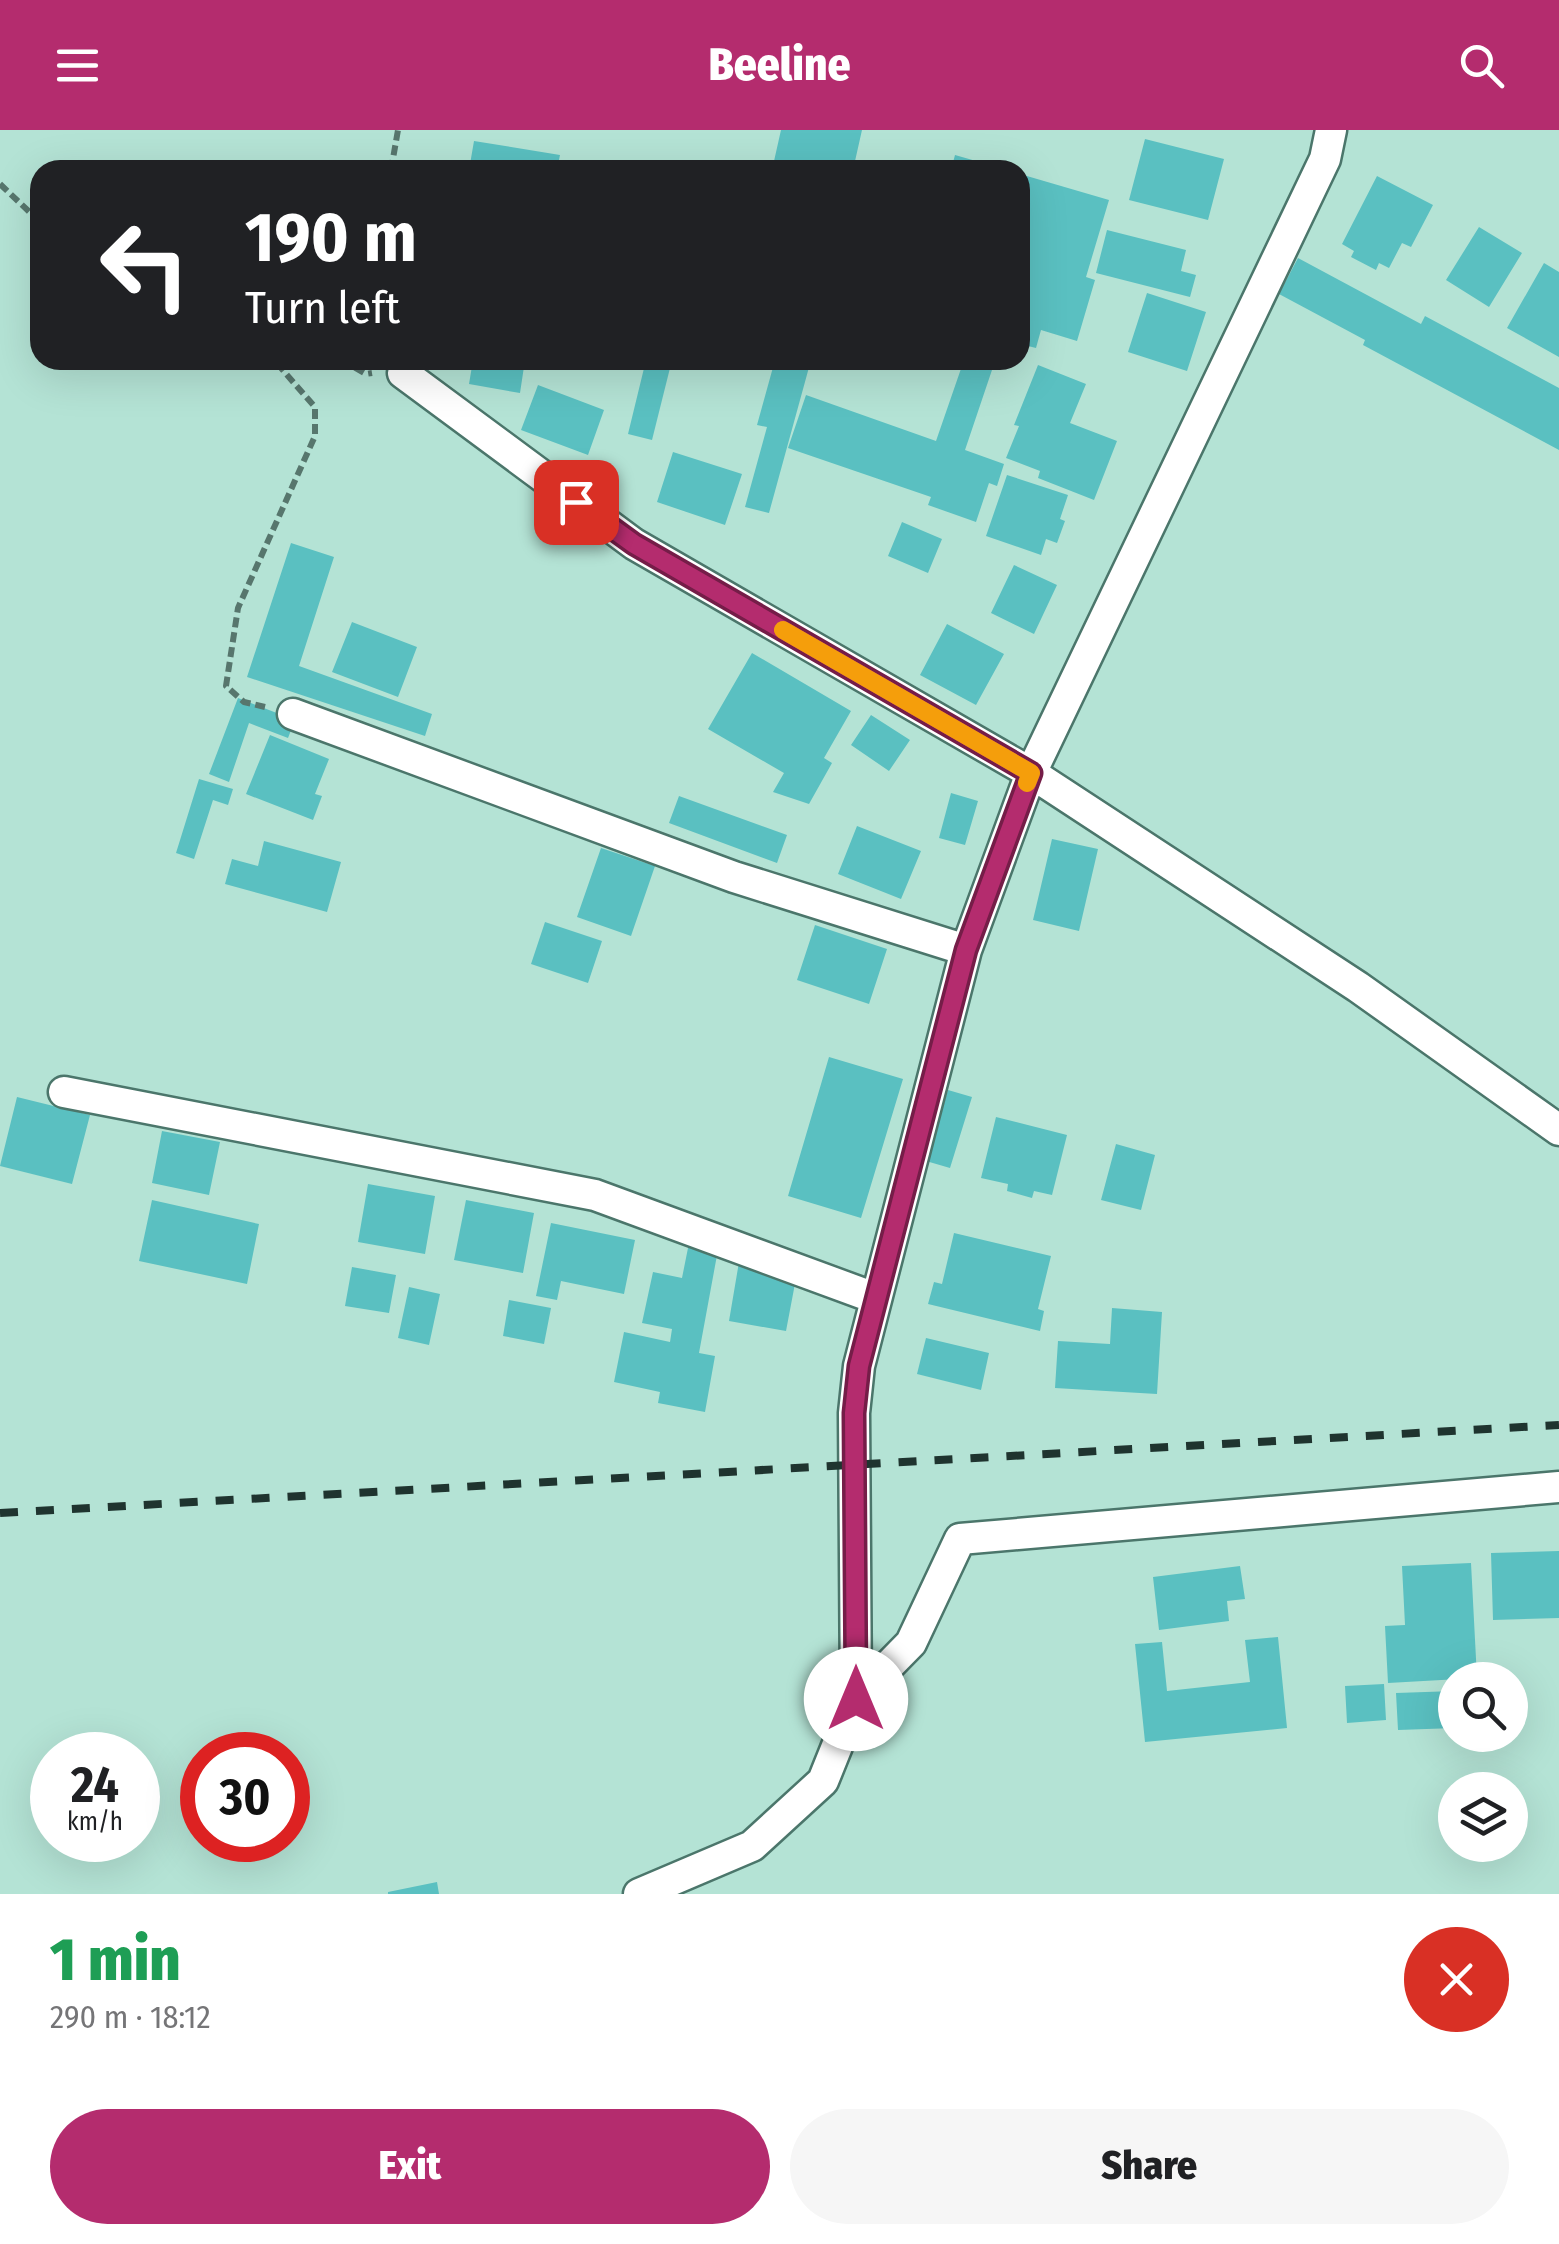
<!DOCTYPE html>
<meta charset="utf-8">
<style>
:root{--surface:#fff;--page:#f6f6f6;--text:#202124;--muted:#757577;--accent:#b42c6e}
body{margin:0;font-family:"Fira Sans Condensed",sans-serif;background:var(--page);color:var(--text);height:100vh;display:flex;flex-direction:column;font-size:38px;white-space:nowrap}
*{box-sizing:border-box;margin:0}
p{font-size:32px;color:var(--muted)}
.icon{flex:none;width:55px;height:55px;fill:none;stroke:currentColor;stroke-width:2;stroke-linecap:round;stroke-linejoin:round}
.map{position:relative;height:1764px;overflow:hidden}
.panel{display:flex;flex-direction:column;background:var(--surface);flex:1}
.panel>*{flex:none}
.guide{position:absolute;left:30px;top:30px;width:1000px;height:210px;border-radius:30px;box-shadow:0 10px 40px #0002;background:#202124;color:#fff;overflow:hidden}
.fabs{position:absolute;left:1438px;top:1532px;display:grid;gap:20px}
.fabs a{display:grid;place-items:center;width:90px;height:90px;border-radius:50%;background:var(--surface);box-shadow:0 10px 40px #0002;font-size:50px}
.speed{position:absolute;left:30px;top:1602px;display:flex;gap:20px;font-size:50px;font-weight:700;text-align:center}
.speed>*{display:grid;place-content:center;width:130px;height:130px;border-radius:50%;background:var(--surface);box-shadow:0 10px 40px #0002;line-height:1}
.speed small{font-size:25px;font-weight:400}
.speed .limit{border:15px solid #d22;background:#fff;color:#111}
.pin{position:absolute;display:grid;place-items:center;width:85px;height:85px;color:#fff;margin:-42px;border-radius:20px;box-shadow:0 5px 15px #0006}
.me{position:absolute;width:110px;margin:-55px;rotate:0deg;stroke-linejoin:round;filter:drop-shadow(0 0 8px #0008)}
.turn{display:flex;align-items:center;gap:35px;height:210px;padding:0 50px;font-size:45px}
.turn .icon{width:130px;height:130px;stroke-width:2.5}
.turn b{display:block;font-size:70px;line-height:85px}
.round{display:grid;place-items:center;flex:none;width:105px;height:105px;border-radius:52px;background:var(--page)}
.overview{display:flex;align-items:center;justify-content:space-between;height:170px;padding:0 50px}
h1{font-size:60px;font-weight:800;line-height:75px;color:#1e9e55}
.primary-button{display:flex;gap:20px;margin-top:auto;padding:20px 50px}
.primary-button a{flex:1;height:115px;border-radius:60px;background:var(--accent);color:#fff;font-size:40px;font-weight:800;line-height:115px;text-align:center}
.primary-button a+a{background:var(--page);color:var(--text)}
header{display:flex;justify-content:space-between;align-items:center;height:130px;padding:0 50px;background:var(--accent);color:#fff;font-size:45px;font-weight:800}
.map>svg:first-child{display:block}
</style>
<header><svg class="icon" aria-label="menu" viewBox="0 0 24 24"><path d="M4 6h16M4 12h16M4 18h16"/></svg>Beeline<svg class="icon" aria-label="search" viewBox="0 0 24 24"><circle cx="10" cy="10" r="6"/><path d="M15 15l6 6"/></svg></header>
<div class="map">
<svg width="1559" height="1764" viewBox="0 0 1559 1764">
<rect width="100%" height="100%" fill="#b4e3d5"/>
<path fill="#5ac0c1" d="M781 0H862L853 40H772Z
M1145 9 1224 29 1208 90 1129 70Z
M474 11 560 25 557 40H469Z
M955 25 1004 39V40H951Z
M1020 44 1109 70 1086 147 1095 150 1077 211 1041 200 1036 218 1020 214Z
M1377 46 1433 75 1411 117 1402 113 1389 138 1379 133 1376 140 1351 127 1354 121 1342 114Z
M1479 97 1522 123 1489 177 1446 150Z
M1107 100 1186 120 1181 141 1196 145 1190 167 1096 143Z
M1298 128 1421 194 1425 186 1559 258V320L1363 215 1365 210 1279 164Z
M1544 133 1559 142V227L1507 198Z
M1147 163 1206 182 1187 241 1128 222Z
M473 230H525L520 263 469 254Z
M646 230H672L652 310 628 304Z
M775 230H811L769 383 745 377 767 297 757 295Z
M964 230 993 237 965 320 1004 334 997 356 989 353 976 392 928 375 931 367 788 318 806 265 936 311Z
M1038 235 1086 254 1070 293 1117 311 1094 370 1038 348 1040 341 1006 328 1019 296 1014 295Z
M538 255 604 280 588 325 521 300Z
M673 322 742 344 725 395 657 372Z
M1007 345 1068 365 1060 389 1065 391 1057 413 1046 409 1041 425 986 406Z
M902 392 942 409 928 443 888 426Z
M291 413 334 427 299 536 432 584 425 606 247 547Z
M1014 435 1057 455 1034 504 991 483Z
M352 492 417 517 398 567 332 542Z
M947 494 1004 524 976 575 920 545Z
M752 523 851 581 824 628 832 633 809 674 773 662 784 643 708 599Z
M238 568 295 590 288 608 249 593 229 652 209 644Z
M871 585 910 610 889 641 851 615Z
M270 605 329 629 315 664 322 666 313 690 246 664Z
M199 649 233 659 228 675 213 670 194 729 176 723Z
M951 663 978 671 965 715 939 708Z
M679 666 787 705 777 733 669 693Z
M857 696 921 721 901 769 838 744Z
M1052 709 1098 719 1079 801 1033 790Z
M264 711 341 732 327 782 225 754 232 729 258 736Z
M601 718 655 736 631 806 577 787Z
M545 792 602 811 588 853 531 834Z
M815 795 887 819 869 874 797 850Z
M829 927 903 949 861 1088 788 1066Z
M948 960 972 967 950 1038 926 1031Z
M17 967 90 985 72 1054 0 1036Z
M996 987 1067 1005 1052 1065 1034 1061 1032 1068 1007 1061 1008 1054 981 1048Z
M162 1001 220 1012 209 1065 152 1053Z
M1116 1014 1155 1025 1141 1080 1101 1070Z
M368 1054 435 1066 425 1124 358 1112Z
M152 1070 259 1094 247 1154 139 1131Z
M466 1070 534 1083 523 1143 454 1130Z
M551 1093 635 1110 624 1164 561 1151 557 1170 536 1166Z
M693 1093 722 1098 699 1223 715 1226 705 1282 658 1273 660 1262 614 1252 624 1202 670 1212 672 1199 642 1193 653 1142 682 1148Z
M954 1103 1051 1126 1038 1179 1044 1181 1040 1201 928 1174 934 1152 942 1154Z
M739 1132 797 1143 786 1201 729 1191Z
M352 1137 396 1145 389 1183 345 1176Z
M409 1157 440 1164 429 1215 398 1208Z
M509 1170 551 1178 544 1214 503 1206Z
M1112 1178 1162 1182 1157 1264 1055 1258 1058 1211 1110 1214Z
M926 1208 989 1223 981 1260 917 1244Z
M1559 1421V1488L1493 1490 1491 1423Z
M1471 1433 1477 1548 1388 1553 1385 1496 1405 1495 1402 1436Z
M1240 1436 1245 1469 1227 1471 1229 1491 1159 1500 1153 1447Z
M1278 1507 1287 1598 1145 1612 1135 1514 1162 1512 1167 1561 1250 1552 1245 1510Z
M1384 1554 1386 1590 1347 1593 1345 1556Z
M1455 1561V1598L1398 1600 1396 1563Z
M437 1752 439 1764H388V1762Z"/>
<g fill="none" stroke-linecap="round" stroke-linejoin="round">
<g stroke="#4b766b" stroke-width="35">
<path id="minor" d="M403 243 634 414 1031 643 1358 857 1559 1000
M293 584 734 747 966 820
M64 962 595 1065 875 1168
M856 1569 911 1513 960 1409 1559 1357
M639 1764 752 1716 823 1651 856 1569 854 1283 859 1236 966 820 1031 643 1325 29 1331 0"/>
</g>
<path stroke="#57766d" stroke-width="6" stroke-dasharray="10 5" stroke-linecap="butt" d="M391 40 398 0
M0 54 40 92
M342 230 366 244 372 243
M265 577 244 572 226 556 238 478 315 306V277L274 230"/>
<use href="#minor" stroke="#fff" stroke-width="30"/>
<path stroke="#1f342f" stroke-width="8" stroke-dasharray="18 18" stroke-linecap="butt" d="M0 1383 1559 1295"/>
</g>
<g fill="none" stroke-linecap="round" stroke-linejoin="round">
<g stroke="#751d48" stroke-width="25">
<path id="route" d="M576 372 634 414 1031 643 966 820 859 1236 854 1283 856 1569"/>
</g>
<use href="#route" stroke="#b42c6e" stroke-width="18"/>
<path stroke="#f59e0b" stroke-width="18" d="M783 500 1031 643 1027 653"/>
</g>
</svg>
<div class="fabs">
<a><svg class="icon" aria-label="search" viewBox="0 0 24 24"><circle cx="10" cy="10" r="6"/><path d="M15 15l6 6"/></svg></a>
<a><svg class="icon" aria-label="layers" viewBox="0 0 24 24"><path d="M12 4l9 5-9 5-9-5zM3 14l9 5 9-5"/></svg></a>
</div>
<div class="speed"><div>24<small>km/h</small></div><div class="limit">30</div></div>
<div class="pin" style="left:576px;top:372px;background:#d93025"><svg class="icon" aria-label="arrive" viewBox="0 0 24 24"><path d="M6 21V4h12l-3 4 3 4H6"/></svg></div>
<svg class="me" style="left:856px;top:1569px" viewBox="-20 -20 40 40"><circle r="19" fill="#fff"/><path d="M0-13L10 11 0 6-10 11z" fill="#b42c6e"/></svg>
<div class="guide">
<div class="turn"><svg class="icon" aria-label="left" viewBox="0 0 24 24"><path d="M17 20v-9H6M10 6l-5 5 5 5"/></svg><div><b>190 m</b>Turn left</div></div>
</div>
</div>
<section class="panel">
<div class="overview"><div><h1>1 min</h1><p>290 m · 18:12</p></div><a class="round" style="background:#d93025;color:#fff"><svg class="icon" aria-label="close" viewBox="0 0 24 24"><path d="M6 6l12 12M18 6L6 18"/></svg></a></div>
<div class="primary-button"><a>Exit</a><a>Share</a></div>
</section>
